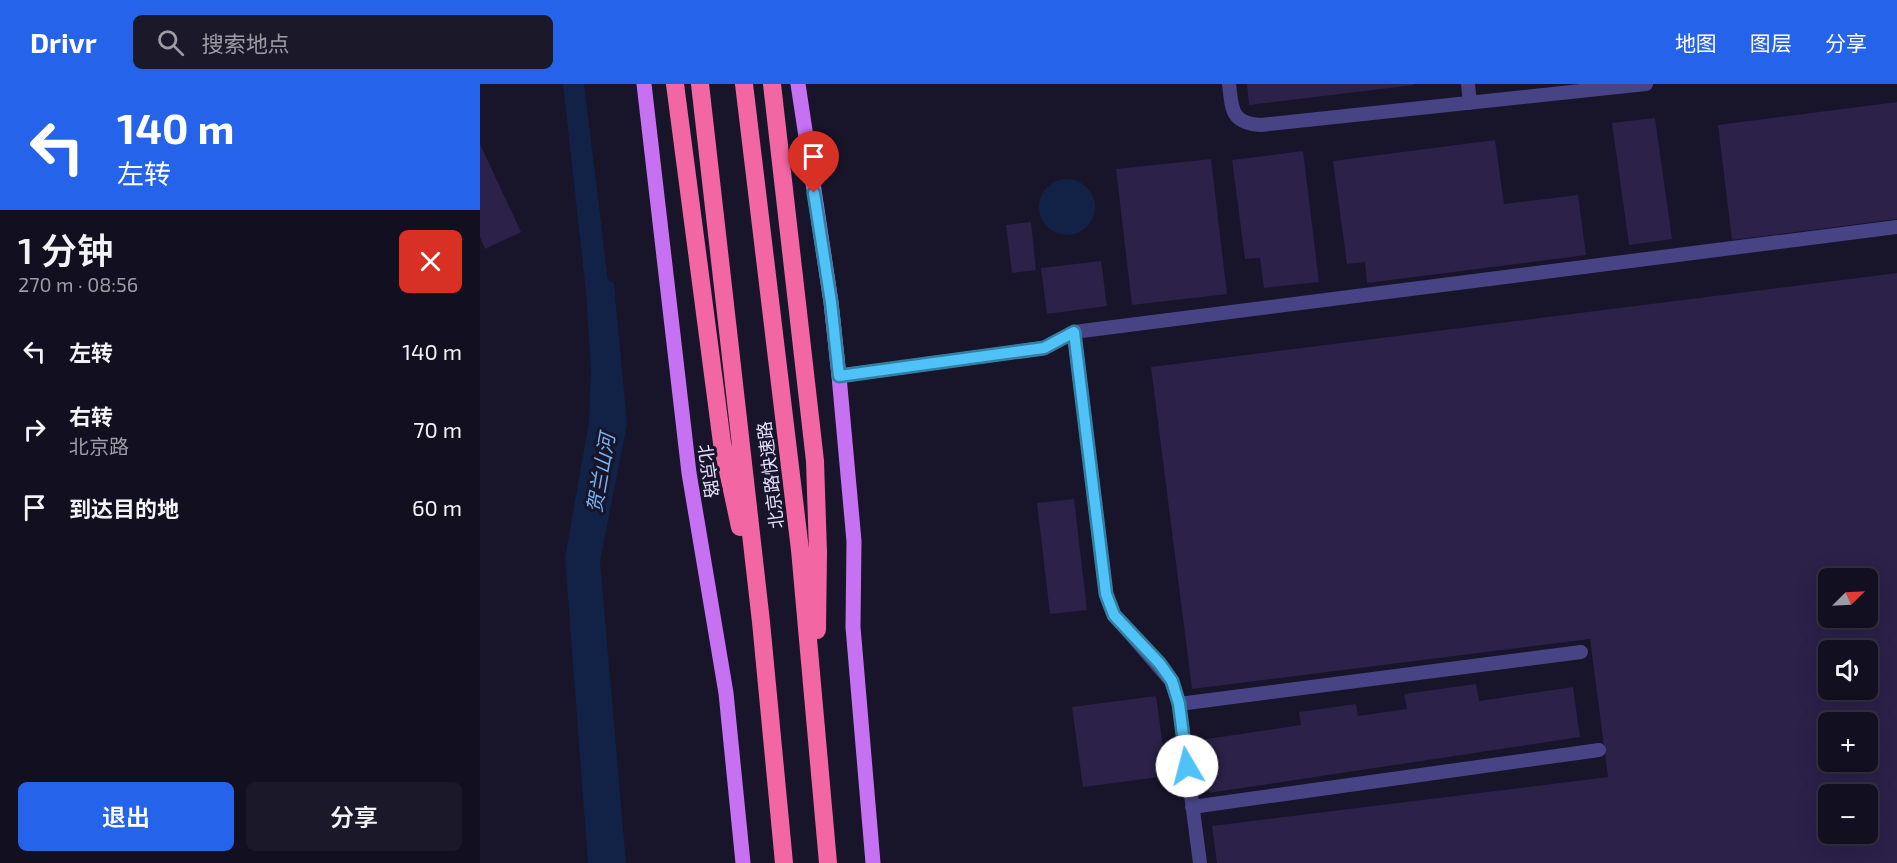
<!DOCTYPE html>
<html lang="zh">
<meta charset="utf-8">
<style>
:root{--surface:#120f20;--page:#1b1829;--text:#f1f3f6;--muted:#9c9ca5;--line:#312f3e;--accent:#2563eb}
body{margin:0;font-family:"Exo 2","Noto Sans SC",sans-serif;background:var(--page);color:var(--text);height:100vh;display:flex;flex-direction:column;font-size:22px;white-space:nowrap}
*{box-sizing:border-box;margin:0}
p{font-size:20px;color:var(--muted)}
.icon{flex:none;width:33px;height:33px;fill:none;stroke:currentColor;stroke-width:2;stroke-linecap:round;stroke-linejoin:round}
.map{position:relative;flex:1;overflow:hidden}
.sheet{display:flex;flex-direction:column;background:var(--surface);width:480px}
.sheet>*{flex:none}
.top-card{background:#2563eb;color:#fff;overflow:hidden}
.needle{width:39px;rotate:66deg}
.fabs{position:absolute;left:1338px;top:484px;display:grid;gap:12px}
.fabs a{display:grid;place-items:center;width:60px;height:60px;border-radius:9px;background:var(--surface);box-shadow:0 6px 24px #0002,0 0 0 2px var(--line);font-size:30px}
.pin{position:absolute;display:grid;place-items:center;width:51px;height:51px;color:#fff;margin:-62px -26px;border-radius:50% 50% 50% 0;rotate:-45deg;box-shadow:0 0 6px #0007}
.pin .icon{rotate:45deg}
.me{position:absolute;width:66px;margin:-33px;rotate:352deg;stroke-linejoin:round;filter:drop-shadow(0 0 4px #0008)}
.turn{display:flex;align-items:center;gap:21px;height:126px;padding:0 18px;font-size:27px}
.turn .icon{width:78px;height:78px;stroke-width:2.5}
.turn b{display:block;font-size:42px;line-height:51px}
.round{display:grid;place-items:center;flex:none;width:63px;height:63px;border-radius:9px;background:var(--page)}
.overview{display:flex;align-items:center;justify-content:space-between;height:102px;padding:0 18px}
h1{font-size:36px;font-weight:600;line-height:45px}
.button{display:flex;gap:12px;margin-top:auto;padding:12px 18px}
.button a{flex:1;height:69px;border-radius:9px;background:var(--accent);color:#fff;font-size:24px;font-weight:600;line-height:69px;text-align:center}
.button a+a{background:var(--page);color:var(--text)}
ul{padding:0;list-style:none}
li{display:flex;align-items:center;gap:18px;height:78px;padding:0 18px}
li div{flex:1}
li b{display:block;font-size:22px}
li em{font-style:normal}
header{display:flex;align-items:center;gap:36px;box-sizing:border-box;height:84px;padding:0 30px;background:var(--accent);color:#fff}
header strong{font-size:28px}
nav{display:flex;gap:33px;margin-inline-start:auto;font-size:21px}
.search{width:420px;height:54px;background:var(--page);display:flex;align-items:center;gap:15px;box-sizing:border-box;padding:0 21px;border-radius:9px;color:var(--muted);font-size:22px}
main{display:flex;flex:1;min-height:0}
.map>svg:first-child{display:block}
</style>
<header>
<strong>Drivr</strong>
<div class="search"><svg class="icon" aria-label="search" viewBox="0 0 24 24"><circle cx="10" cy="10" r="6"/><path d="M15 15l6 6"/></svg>搜索地点</div>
<nav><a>地图</a><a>图层</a><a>分享</a></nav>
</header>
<main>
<section class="sheet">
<div class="top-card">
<div class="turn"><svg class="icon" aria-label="left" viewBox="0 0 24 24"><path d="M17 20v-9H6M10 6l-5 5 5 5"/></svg><div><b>140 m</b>左转</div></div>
</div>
<div class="overview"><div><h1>1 分钟</h1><p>270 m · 08:56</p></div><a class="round" style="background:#d93025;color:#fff"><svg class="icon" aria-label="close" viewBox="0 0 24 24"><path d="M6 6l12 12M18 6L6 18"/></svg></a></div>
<ul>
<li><svg class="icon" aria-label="left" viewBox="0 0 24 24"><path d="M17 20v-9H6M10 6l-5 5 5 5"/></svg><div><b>左转</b></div><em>140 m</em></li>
<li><svg class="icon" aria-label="right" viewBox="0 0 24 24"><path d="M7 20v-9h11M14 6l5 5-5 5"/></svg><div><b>右转</b><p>北京路</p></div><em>70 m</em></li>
<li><svg class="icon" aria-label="arrive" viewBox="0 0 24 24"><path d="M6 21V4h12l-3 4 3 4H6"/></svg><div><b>到达目的地</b></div><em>60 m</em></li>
</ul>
<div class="button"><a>退出</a><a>分享</a></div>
</section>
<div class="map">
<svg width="1417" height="779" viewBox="0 0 1417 779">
<rect width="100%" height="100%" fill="#18142a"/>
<path fill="#112246" d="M83 0H104L128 196 134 200 147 340 120 477 146 779H108L85 474 109 338 111 287 106 208Z
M559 123a28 28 0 1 1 56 0a28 28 0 1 1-56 0Z"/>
<path fill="#2b2149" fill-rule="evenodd" d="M767 0H934V1L769 21Z
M1417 18V135L1252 156 1238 41Z
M1175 34 1192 155 1149 161 1132 39Z
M1015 56 1024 120 1098 111 1106 171 887 199 885 178 867 180 853 77Z
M0 60 41 148 5 165 0 153Z
M823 67 839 198 784 204 780 174 765 175 752 76Z
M731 75 747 210 652 221 636 85Z
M551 138 556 186 532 189 526 141Z
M621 177 627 222 567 230 561 184Z
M1417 189V779H737L732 742 1128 693 1110 555 712 605 671 283ZM1348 495H1388V534H1348ZM1348 567H1388V606H1348ZM1348 639H1388V678H1348ZM1348 711H1388V750H1348Z
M594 415 607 526 570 530 557 419Z
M996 600 999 617 1093 603 1100 653 729 709 721 656 821 641 819 628 876 620 878 632 927 625 924 610Z
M676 612 687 692 603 703 592 623Z"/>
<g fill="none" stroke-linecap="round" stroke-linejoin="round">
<path stroke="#484384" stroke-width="14" d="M749 0C752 26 751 39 781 41L1166 0
M988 0 990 19
M594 248 626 510 634 531 691 597 699 620 720 779
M359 292 564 264 594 248 1417 143
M699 620 1101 568
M712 723 1119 666"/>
<path stroke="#c671f2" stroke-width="15" d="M164 0 209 389 246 609 263 779
M318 0 351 218 359 292 374 457 373 543 393 779"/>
<path stroke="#f166a3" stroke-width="18" d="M195 0 242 359 260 443
M220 0 281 538 304 779
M264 0 320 466 348 779
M292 0 335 377 338 468 337 546"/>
</g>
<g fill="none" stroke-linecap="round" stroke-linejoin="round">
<g stroke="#337fa1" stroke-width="15">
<path id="route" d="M334 109 351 218 359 292 564 264 594 248 626 510 634 531 680 580 692 597 699 620 707 682"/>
</g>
<use href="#route" stroke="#4fc3f7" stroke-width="10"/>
</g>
<g text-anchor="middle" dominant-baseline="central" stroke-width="6" stroke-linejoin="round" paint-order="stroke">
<g font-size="18" fill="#e4dffc" stroke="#18142a">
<text transform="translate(229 387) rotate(82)">北京路</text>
<text transform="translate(290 391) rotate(-97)">北京路快速路</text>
</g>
<g font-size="20" font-style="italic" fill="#77b4f2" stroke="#18142a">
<text transform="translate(120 389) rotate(-80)">贺兰山河</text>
</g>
</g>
</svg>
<div class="fabs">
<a><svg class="needle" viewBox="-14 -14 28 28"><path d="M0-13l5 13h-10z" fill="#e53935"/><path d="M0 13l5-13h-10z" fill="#9c9ca5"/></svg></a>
<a><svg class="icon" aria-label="sound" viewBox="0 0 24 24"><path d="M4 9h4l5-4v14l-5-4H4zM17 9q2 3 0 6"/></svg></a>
<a>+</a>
<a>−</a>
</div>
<div class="pin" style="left:334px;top:109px;background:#d93025"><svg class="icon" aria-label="arrive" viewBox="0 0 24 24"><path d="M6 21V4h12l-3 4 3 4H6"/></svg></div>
<svg class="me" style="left:707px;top:682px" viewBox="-20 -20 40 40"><circle r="19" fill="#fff"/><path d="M0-13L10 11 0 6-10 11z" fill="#4fc3f7"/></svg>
</div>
</main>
